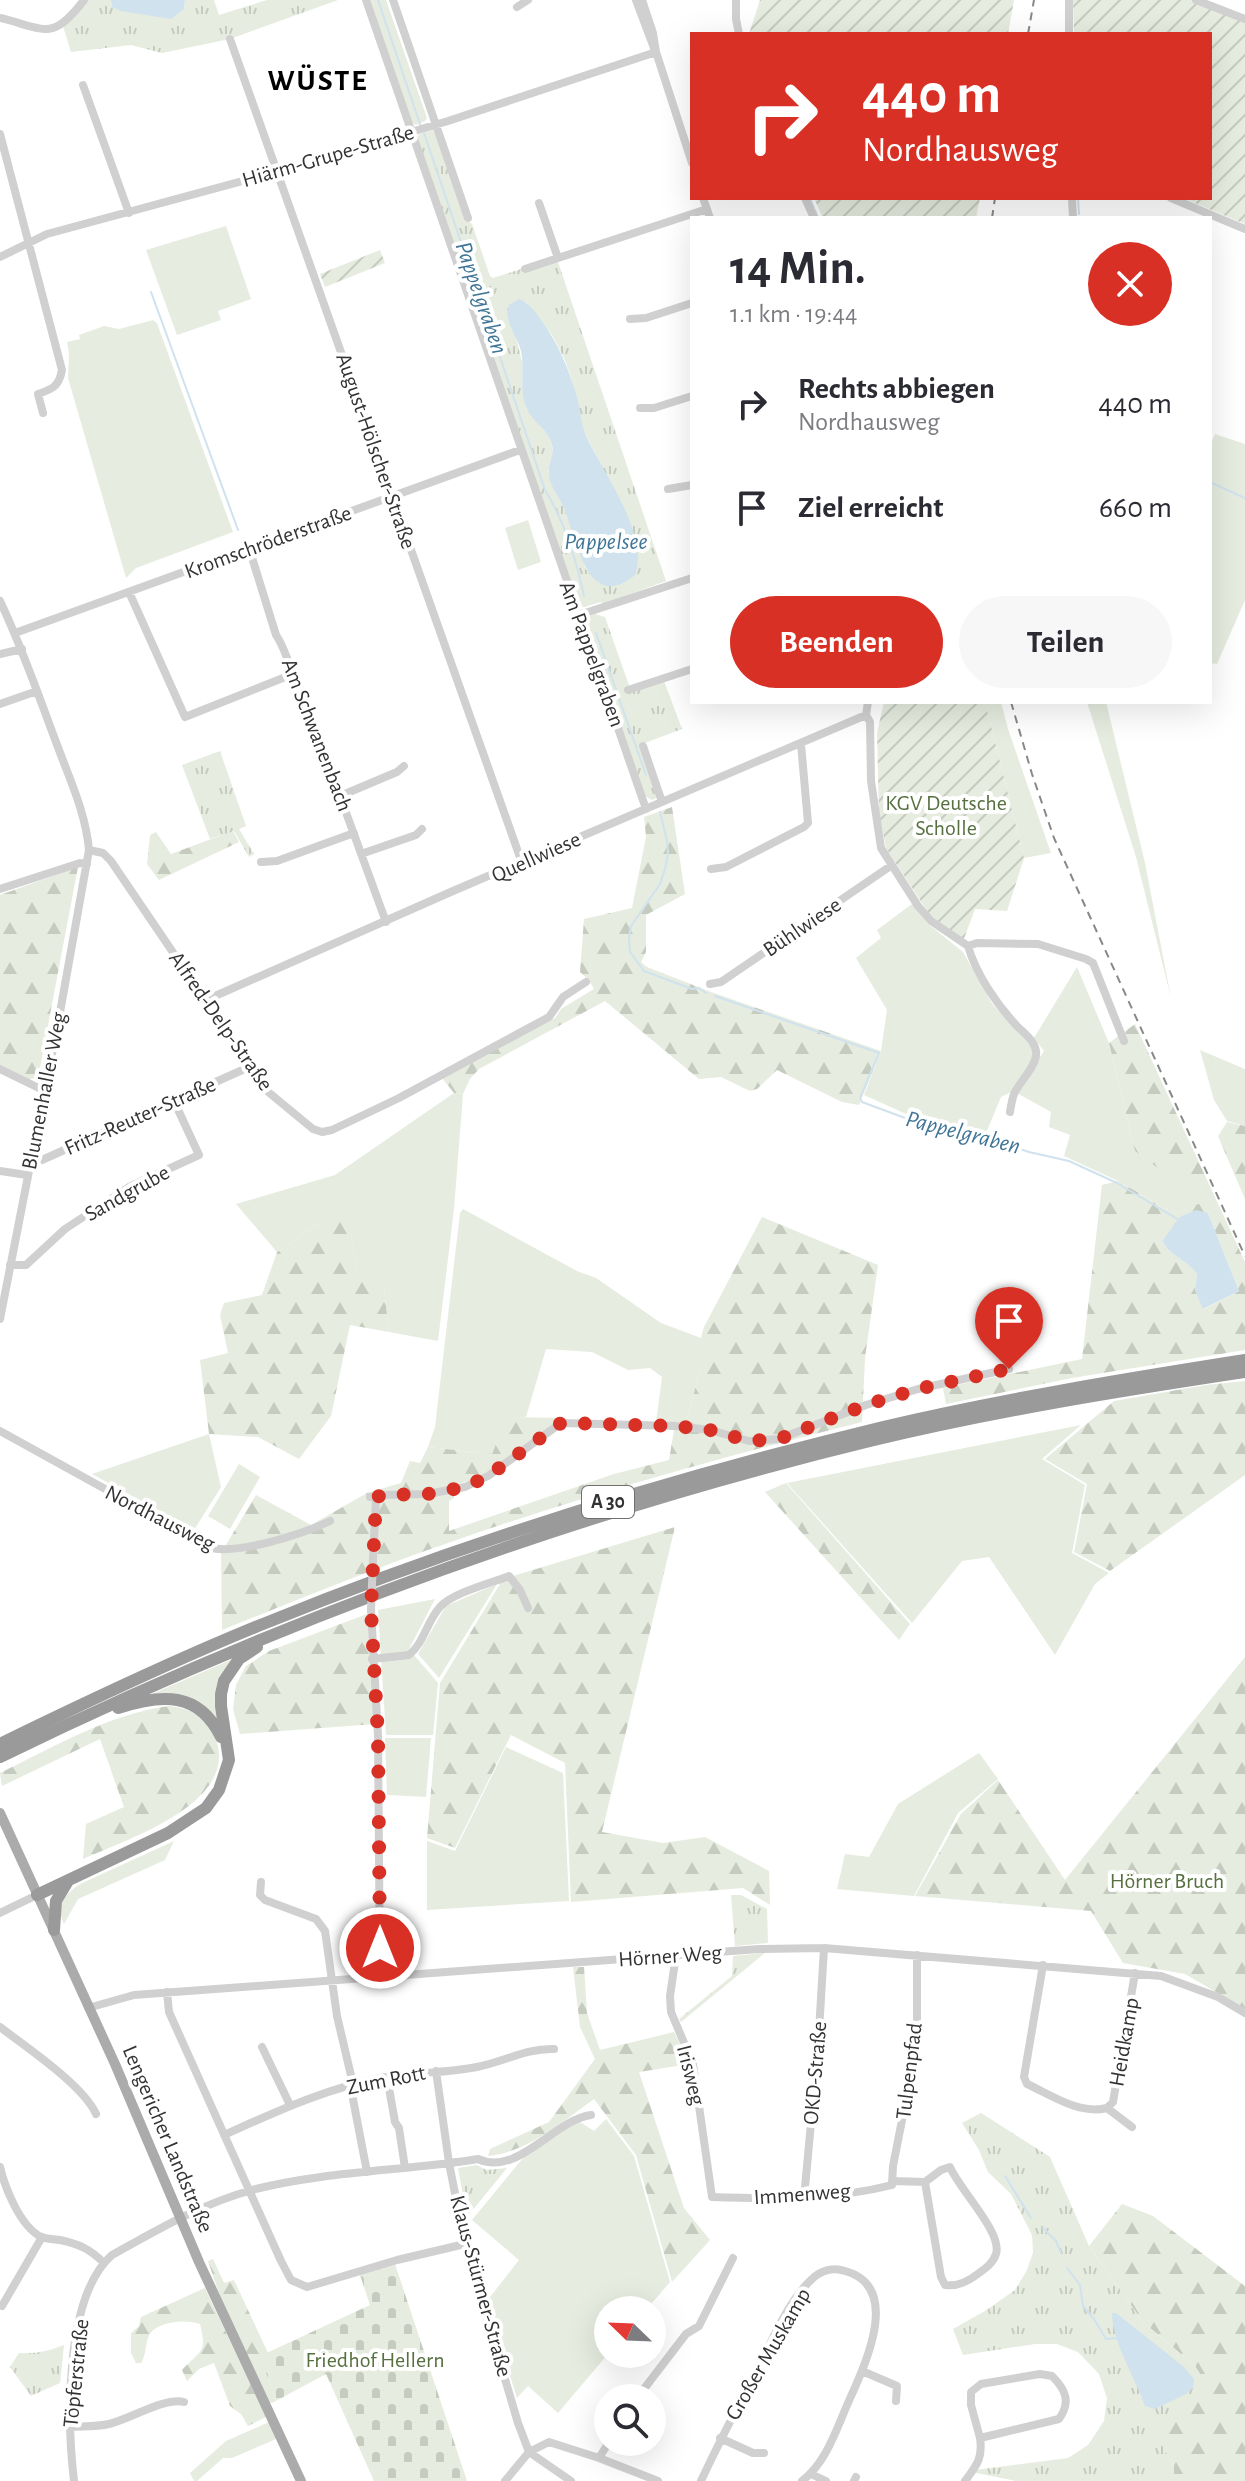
<!DOCTYPE html>
<html lang="de">
<meta charset="utf-8">
<style>
:root{--surface:#fff;--page:#f7f7f7;--text:#2b2b33;--muted:#7c7c81;--accent:#d93025}
body{margin:0;font-family:"Alegreya Sans",sans-serif;background:var(--page);color:var(--text);height:100vh;display:flex;flex-direction:column;font-size:30px;white-space:nowrap}
*{box-sizing:border-box;margin:0}
p{font-size:26px;color:var(--muted)}
.icon{flex:none;width:44px;height:44px;fill:none;stroke:currentColor;stroke-width:2;stroke-linecap:round;stroke-linejoin:round}
.map{position:relative;flex:1;overflow:hidden}
.side{position:absolute;left:690px;top:216px;width:522px;height:488px;display:flex;flex-direction:column;background:var(--surface);border-radius:0px;box-shadow:0 8px 32px #0002}
.side>*{flex:none}
.banner{position:absolute;left:690px;top:32px;width:522px;height:168px;border-radius:0px;box-shadow:0 8px 32px #0002;background:#d93025;color:#fff;overflow:hidden}
.needle{width:52px;rotate:293deg}
.tools{position:absolute;left:594px;top:2296px;display:grid;gap:16px}
.tools a{display:grid;place-items:center;width:72px;height:72px;border-radius:50%;background:var(--surface);box-shadow:0 8px 32px #0002;font-size:40px}
.pin{position:absolute;display:grid;place-items:center;width:68px;height:68px;color:#fff;margin:-82px -34px;border-radius:50% 50% 50% 0;rotate:-45deg;box-shadow:0 0 8px #0007}
.pin .icon{rotate:45deg}
.me{position:absolute;width:88px;margin:-44px;rotate:0deg;stroke-linejoin:round;filter:drop-shadow(0 0 6px #0008)}
.turn{display:flex;align-items:center;gap:28px;height:168px;padding:0 40px;font-size:36px}
.turn .icon{width:104px;height:104px;stroke-width:2.5}
.turn b{display:block;font-size:56px;line-height:68px}
.round{display:grid;place-items:center;flex:none;width:84px;height:84px;border-radius:42px;background:var(--page)}
.overview{display:flex;align-items:center;justify-content:space-between;height:136px;padding:0 40px}
h1{font-size:48px;font-weight:700;line-height:60px}
.action{display:flex;gap:16px;margin-top:auto;padding:16px 40px}
.action a{flex:1;height:92px;border-radius:48px;background:var(--accent);color:#fff;font-size:32px;font-weight:700;line-height:92px;text-align:center}
.action a+a{background:var(--page);color:var(--text)}
ul{padding:0;list-style:none}
li{display:flex;align-items:center;gap:24px;height:104px;padding:0 40px}
li div{flex:1}
li b{display:block;font-size:30px}
li em{font-style:normal}
.map>svg:first-child{display:block}
</style>
<div class="map">
<svg width="1245" height="2481" viewBox="0 0 1245 2481">
<defs>
<pattern id="forest-firs" width="22" height="20" patternUnits="userSpaceOnUse" patternTransform="scale(2)"><rect width="22" height="20" fill="#e6ecdf"/><path d="M5 1l3.5 6h-7zM16 11l3.5 6h-7z" fill="#c6cbc0"/></pattern>
<pattern id="cemetery-stones" width="16" height="16" patternUnits="userSpaceOnUse" patternTransform="scale(2)"><rect width="16" height="16" fill="#e6ecdf"/><path d="M2 7V4a2 2 0 0 1 4 0v3zM10 15v-3a2 2 0 0 1 4 0v3z" fill="#c6cbc0"/></pattern>
<pattern id="park-tufts" width="24" height="20" patternUnits="userSpaceOnUse" patternTransform="scale(2)"><rect width="24" height="20" fill="#e6ecdf"/><path d="M3 7l-1-3M5 7V3M7 7l1-3M15 17l-1-3M17 17v-4M19 17l1-3" fill="none" stroke="#c6cbc0"/></pattern>
<pattern id="garden-furrows" width="10" height="10" patternUnits="userSpaceOnUse" patternTransform="scale(2)"><rect width="10" height="10" fill="#e6ecdf"/><path d="M-1 1l2-2M0 10L10 0M9 11l2-2" fill="none" stroke="#c6cbc0"/></pattern>
</defs>
<rect width="100%" height="100%" fill="#fff"/>
<path fill="#e6ecdf" d="M369 0H386L427 118 425 121 416 125 411 122Z
M226 226 251 299 218 311 221 320 177 335 146 250Z
M153 320 157 323 233 532 136 568 126 578 68 378 69 353 67 342 80 339 79 335 104 326 119 329Z
M1215 434 1245 444V600L1217 664 1210 663V446Z
M528 520 541 562 518 570 505 528Z
M985 702H1001L1008 729 1051 853 1024 858Z
M1087 702H1106L1145 863 1171 998 1136 857Z
M912 904 928 924 963 952 993 1005 1030 1043 1034 1052 1032 1060 1013 1091 1001 1097 986 1133 926 1123 864 1095 881 1051 887 1010 856 958 881 938 877 930Z
M1077 967 1109 1043 1135 1151 1204 1202 1175 1214 1118 1181 1064 1156 1070 1135 1049 1127 1051 1112 1017 1093 1044 1051 1034 1038Z
M1200 1050 1245 1069V1126L1227 1121 1214 1100Z
M454 1093 463 1094 454 1209 438 1341 389 1332 384 1289 357 1272 351 1236 319 1223 277 1252 236 1204 335 1175Z
M463 1209 577 1271 596 1278 661 1323 701 1338V1366L686 1423 656 1422 662 1377 650 1368 628 1370 592 1352 546 1349 526 1417 507 1418 492 1454 428 1447 435 1427 460 1213Z
M1081 1425 1042 1459 1085 1485 1072 1553 1109 1573 1095 1584 1055 1655 989 1557 962 1561 912 1623 787 1483Z
M209 1434 221 1487 194 1530 92 1474Z
M239 1464 260 1477 230 1529 208 1516Z
M497 1584 439 1678 418 1654 446 1606Z
M435 1599 409 1649 438 1683 433 1735H386L378 1610Z
M233 1659 219 1725 207 1710 145 1697Z
M385 1738H431L426 1797 387 1795Z
M506 1747 563 1773 569 1901 427 1910V1841L455 1851Z
M979 1753 998 1779 958 1813 914 1896 837 1889 845 1854 869 1857 898 1804Z
M174 1841 165 1860 78 1899 64 1924C55 1906 65 1894 80 1884Z
M606 2119 634 2156 670 2282 646 2310H608V2354L558 2413 528 2386 517 2398 487 2301 519 2260 472 2220 528 2152 577 2120 594 2131Z
M269 2422 276 2439 232 2458H223L197 2481H194L190 2473 226 2441Z"/>
<path fill="url(#forest-firs)" fill-rule="evenodd" d="M672 807 685 894 646 915V952L641 962 647 967 711 992 881 1051 859 1105 842 1102 777 1070 757 1089 750 1091 721 1077 699 1079 605 1001 479 1069 470 1079 463 1094 454 1093 442 1078 555 1018 561 1009 594 989 589 980 580 972 584 919 632 908 646 837 644 817Z
M233 831 239 842 159 880 147 864 150 835 156 832 171 854Z
M78 867 38 1078 29 1079 0 1065V895Z
M1135 1024 1245 1262V1350L1072 1378 946 1404 943 1388 1082 1359 1102 1185 1118 1181 1175 1214 1203 1202 1135 1151 1109 1043ZM1208 1213 1239 1291 1204 1309 1195 1290 1197 1274C1185 1258 1172 1258 1162 1241L1179 1220Z
M1227 1122 1245 1126V1199L1218 1136Z
M762 1217 878 1265 865 1358 862 1422C723 1457 584 1495 448 1543 372 1569 297 1600 222 1630L221 1553 256 1495 311 1525 367 1493 401 1483 410 1461 420 1463 428 1447 492 1454 507 1417 563 1418 480 1477 456 1485 454 1498 449 1501V1531L614 1474 669 1460 674 1430 686 1423 701 1366V1338L704 1327Z
M342 1222 351 1236 357 1271 375 1274 384 1289 389 1332 350 1325 331 1416 299 1459 258 1437 209 1434 200 1360 228 1353 220 1315 224 1303 262 1295 277 1252 319 1223Z
M1245 1381V1475L1110 1571 1074 1552 1087 1484 1045 1459 1114 1401 1206 1385Z
M786 1483 910 1624 899 1640 765 1492Z
M675 1527 602 1832 663 1843 705 1837 769 1871 770 1905 743 1888 571 1902 565 1763 511 1735 455 1848 427 1838 440 1683 503 1579Z
M367 1614 375 1724 240 1734 233 1709 236 1685 246 1666 269 1651Z
M1245 1657V2009L1185 1974 1123 1963 1091 1911 915 1896 961 1814 998 1780 1065 1880Z
M169 1706C189 1708 205 1716 214 1735 245 1802 125 1840 83 1859L86 1824 124 1807 100 1739 2 1786 0 1773C54 1747 109 1714 169 1706Z
M573 1967H584L587 2013 600 2050 674 2032 690 2064 639 2072 684 2208 710 2240 672 2282 636 2155 594 2099C562 2122 528 2152 488 2156L490 2149 549 2122 595 2059 580 2027Z
M1122 2204 1153 2216 1245 2286V2481H1174V2467L1150 2426 1211 2393 1195 2366 1143 2322 1089 2246Z
M213 2259 224 2283 234 2280 268 2353 261 2357 276 2401 272 2403 267 2401 222 2302 208 2261Z
M205 2288 266 2417 248 2426 241 2414 230 2406 214 2363 199 2369 187 2381 182 2370C202 2349 207 2353 200 2324 186 2319 154 2321 148 2338 145 2347 146 2355 141 2363H136L131 2353V2333L139 2326 141 2317Z"/>
<path fill="url(#cemetery-stones)" d="M395 2264 467 2481H374L326 2374 276 2401 260 2356 370 2305 360 2275Z"/>
<path fill="url(#park-tufts)" fill-rule="evenodd" d="M84 0H111L112 7 184 9 185 0H214L219 15 267 0H338L230 39 162 53 131 45 71 52 63 26Z
M432 130 435 132 466 220 472 224 490 276 493 278 521 269 523 273 558 262 666 581 603 604 601 602 584 607 577 604 416 140 419 134ZM526 302 552 335 564 358 571 377 583 429 628 519 637 548 586 570 564 506 555 491 548 471 553 456 552 445 549 436 526 408 522 378 523 366 517 341Z
M595 614 605 617 631 691 664 681 682 729 645 743 659 797 652 800 645 796 585 624 589 616Z
M220 751 246 826 239 829 254 854 249 857 234 831 210 839 182 765Z
M731 1895H741L767 1909 768 1943 735 1946Z
M765 1953 681 2022 679 2019 732 1976 733 1956Z
M981 2113 1050 2157 1089 2246 1143 2322 1195 2366 1212 2393 1151 2426 1174 2467V2481H1016L967 2471 1068 2458 1088 2445 1104 2421 1107 2398 1099 2374 1078 2352 1057 2344H1035L963 2355 953 2329 985 2311 1015 2290 1026 2272 1033 2253 1032 2235 1011 2194 988 2172 979 2150 962 2123Z
M477 2165 486 2170 507 2168 467 2217 458 2168Z
M64 2345 60 2383 31 2396 10 2367 19 2353C36 2354 49 2351 64 2345Z"/>
<path fill="url(#garden-furrows)" d="M760 0H1014L1008 34H749Z
M1073 0H1191L1245 20V224L1183 198H1210V34H1074Z
M814 198H980L976 218H823Z
M380 250 385 263 325 287 320 274Z
M884 702H985L1024 858 1007 911 975 909 964 939 947 930 929 914 886 848 879 814 877 733Z"/>
<path fill="#cfe2ee" d="M111 0H185L184 9 171 19 121 11 112 7Z
M519 299C529 303 535 311 541 320 558 343 569 369 577 397 580 409 581 422 585 433 601 471 650 533 635 575 587 615 576 537 564 508 560 498 550 487 549 475 547 465 555 456 552 445 549 430 534 423 528 411 518 392 525 370 521 351 517 335 503 321 509 305Z
M1196 1210 1208 1213 1239 1291 1203 1309 1195 1290 1197 1274C1185 1258 1172 1258 1162 1241L1180 1217Z
M1112 2313H1116L1184 2367 1194 2379 1193 2388 1186 2394 1155 2409 1145 2406C1135 2377 1112 2342 1112 2313Z"/>
<g fill="none" stroke-linecap="round" stroke-linejoin="round">
<path stroke="#cfe2ee" stroke-width="2" d="M378 0 421 127
M424 133 545 490C565 522 576 559 584 596
M810 198 814 208
M1078 198 1079 214
M815 210 818 218
M151 292 238 530
M1210 482 1245 498
M596 633 646 775
M660 812 667 841 668 854 665 869 660 884 631 926 629 938 630 952 644 971 692 989 699 988 706 993
M715 996 879 1053 860 1098 862 1102 905 1118 924 1129 991 1139 1029 1152 1069 1161 1117 1183 1179 1220
M1005 2176 1031 2218
M1043 2228 1056 2241 1061 2253
M1067 2268 1080 2285 1083 2306 1094 2319 1106 2339 1117 2338"/>
<path stroke="#d0d0d0" stroke-width="8" d="M366 0 646 809
M393 0 468 218
M636 0 654 48
M642 0 653 33 656 52 692 163
M736 0V19L739 34
M1069 0V34
M1196 0 1245 19
M517 7 528 0
M0 18C46 29 52 42 84 0
M230 39 522 863
M83 85 129 213
M0 134 62 370C59 386 53 389 38 394L43 413
M703 198 710 218
M805 198 814 218
M1072 198 1073 218
M1171 198 1245 229
M539 203 558 258 707 209
M0 257 47 234 291 168 448 121 656 52
M525 269 558 258
M630 319 646 318 692 303
M640 408H654L692 396
M668 489 692 485
M249 548 276 635C286 649 288 667 298 681L386 922
M129 592 185 717 293 674
M0 601C23 649 40 700 59 750 71 782 86 815 89 850L59 1018 0 1319
M579 615 692 578
M15 633 520 450
M0 654 22 649
M628 690 692 669
M868 702 866 715 870 722 871 781 881 848 918 906 931 921 968 946C976 974 997 1005 1017 1026 1025 1034 1038 1043 1036 1056 1034 1069 1020 1081 1014 1094 1012 1099 1011 1106 1010 1112
M0 704 37 691
M643 746 662 802
M340 796 397 772 404 766
M89 850 103 853 111 861 267 1091 313 1129 322 1132 332 1130 399 1098 549 1017 563 997 586 982
M361 854 416 835 422 829
M261 862 277 861 354 833
M711 869 726 867 804 827 808 823 801 744
M0 889 80 863 87 864
M968 946 977 943 1038 944 1086 959 1093 963 1124 1041
M710 984 721 982 892 865
M206 1000 453 891 866 715
M0 1069 45 1091
M30 1159 42 1160 249 1067
M0 1171 27 1175
M10 1265H26L65 1229 129 1187 199 1155 174 1101
M0 1431 212 1548C240 1554 303 1534 330 1521
M370 1497 381 1495 428 1494 465 1487 488 1476 561 1423 676 1426 710 1430 749 1441 779 1439 866 1405 918 1389 1009 1369
M373 1559 376 1498
M371 1610 378 1736 380 1977
M372 1659 409 1655C424 1643 427 1621 440 1607 452 1593 491 1583 509 1576L520 1590 528 1608
M261 1882 260 1895 265 1900 316 1919 325 1931 337 2016 353 2084 352 2094 367 2172
M0 1913 37 1895
M676 1955 670 1996 671 2012 693 2064 712 2197C772 2199 834 2200 892 2185L893 2166 917 2044V1955
M1043 1965 1024 2077 1027 2084C1051 2095 1079 2115 1107 2108L1132 2127
M167 1992 169 2012 281 2261 291 2280 307 2287 397 2260 465 2244
M88 2008 134 1995 759 1949 824 1948 1161 1976 1218 1997 1245 2013
M0 2027C26 2047 83 2085 96 2114
M262 2047 290 2105
M436 2071 449 2163 465 2244 518 2423 529 2452
M387 2077 395 2122 399 2128 405 2168
M1107 2108 1113 2102 1135 1973
M224 2135C277 2111 329 2087 386 2077 416 2072 447 2073 477 2067 504 2062 526 2048 554 2049
M0 2167C5 2188 20 2226 41 2237 46 2239 55 2239 60 2240 79 2244 90 2249 104 2263
M892 2181 925 2182 941 2170 950 2167C959 2189 1003 2233 996 2254 993 2263 986 2268 979 2273 969 2281 958 2287 945 2285L941 2277 925 2182
M804 2198 818 2048 824 1948
M2 2306 42 2237
M862 2371 897 2386 896 2401
M637 2398 686 2334 699 2326 733 2258
M69 2427C82 2426 96 2427 109 2424 130 2419 165 2397 184 2402
M720 2438 753 2453H764
M529 2452 571 2481
M599 2458 609 2442
M811 2474 826 2481
M74 2481C67 2422 64 2297 112 2255 157 2230 201 2204 252 2190 326 2171 403 2171 478 2159 518 2177 554 2120 591 2115
M505 2481 529 2452 549 2442 599 2458 658 2481
M701 2481C719 2442 739 2405 758 2367 774 2338 788 2301 812 2279 821 2270 834 2267 845 2271 904 2287 863 2369 848 2403 836 2430 826 2463 802 2481
M854 2481 856 2477
M965 2481C977 2465 983 2458 980 2438L1059 2419C1071 2402 1066 2390 1052 2376L1040 2374 981 2384 971 2392V2405L980 2438"/>
<path stroke="#ababab" stroke-width="10" d="M0 1813 115 2064 199 2262 301 2481"/>
<path stroke="#9a9a9a" stroke-width="12" d="M118 1708C161 1694 199 1691 221 1737
M0 1744C86 1702 174 1660 263 1624 464 1542 672 1478 883 1427 1003 1399 1124 1379 1245 1360
M0 1757C279 1621 569 1514 870 1441 994 1411 1119 1391 1245 1372
M37 1895 168 1833 206 1808 219 1790 229 1760 221 1706V1694L224 1681 239 1659 257 1647
M54 1930 56 1901 68 1881"/>
<path stroke="#888" stroke-width="2" stroke-dasharray="8 6" stroke-linecap="butt" d="M1028 34 1034 0
M992 218 995 198
M1011 702 1032 774 1054 838 1245 1256"/>
<path stroke="#d0d0d0" stroke-width="8" d="M371 1610 373 1559"/>
</g>
<g fill="none" stroke-linecap="round" stroke-linejoin="round">
<path stroke="#d93025" stroke-width="14" stroke-dasharray="0 25.2" d="M380 1948 378 1736 371 1610 376 1498 381 1495 428 1494 465 1487 488 1476 561 1423 676 1426 710 1430 749 1441 779 1439 866 1405 918 1389 1009 1369"/>
</g>
<g text-anchor="middle" dominant-baseline="central" stroke-width="8" stroke-linejoin="round" paint-order="stroke">
<rect fill="#fff" stroke="#707070" stroke-width="2" x="582" y="1486" width="52" height="32" rx="6"/>
<g font-size="20" font-weight="bold" fill="#333">
<text x="608" y="1502">A 30</text>
</g>
<g font-size="22" fill="#333" stroke="#fff">
<text transform="translate(328 156) rotate(-16)">Hiärm-Grupe-Straße</text>
<text transform="translate(376 451) rotate(71)">August-Hölscher-Straße</text>
<text transform="translate(268 542) rotate(-20)">Kromschröderstraße</text>
<text transform="translate(592 654) rotate(70)">Am Pappelgraben</text>
<text transform="translate(317 735) rotate(69)">Am Schwanenbach</text>
<text transform="translate(536 857) rotate(-24)">Quellwiese</text>
<text transform="translate(802 927) rotate(-34)">Bühlwiese</text>
<text transform="translate(221 1021) rotate(55)">Alfred-Delp-Straße</text>
<text transform="translate(44 1091) rotate(-79)">Blumenhaller Weg</text>
<text transform="translate(140 1116) rotate(-24)">Fritz-Reuter-Straße</text>
<text transform="translate(127 1193) rotate(-29)">Sandgrube</text>
<text transform="translate(160 1518) rotate(27)">Nordhausweg</text>
<text transform="translate(670 1956) rotate(-4)">Hörner Weg</text>
<text transform="translate(1124 2042) rotate(-80)">Heidkamp</text>
<text transform="translate(909 2071) rotate(-83)">Tulpenpfad</text>
<text transform="translate(815 2073) rotate(-85)">OKD-Straße</text>
<text transform="translate(691 2075) rotate(76)">Irisweg</text>
<text transform="translate(386 2080) rotate(-11)">Zum Rott</text>
<text transform="translate(168 2139) rotate(67)">Lengericher Landstraße</text>
<text transform="translate(802 2194) rotate(-4)">Immenweg</text>
<text transform="translate(481 2286) rotate(75)">Klaus-Stürmer-Straße</text>
<text transform="translate(768 2354) rotate(-60)">Großer Muskamp</text>
<text transform="translate(76 2373) rotate(-84)">Töpferstraße</text>
</g>
<g font-size="22" fill="#56703f" stroke="#fff">
<text x="946" y="803">KGV Deutsche<tspan x="946" dy="25">Scholle</tspan></text>
<text x="1167" y="1881">Hörner Bruch</text>
<text x="375" y="2360">Friedhof Hellern</text>
</g>
<g font-size="24" font-style="italic" fill="#3f7597" stroke="#fff">
<text transform="translate(481 298) rotate(71)">Pappelgraben</text>
<text x="606" y="542">Pappelsee</text>
<text transform="translate(963 1133) rotate(14)">Pappelgraben</text>
</g>
<g font-size="30" font-weight="bold" letter-spacing="2" fill="#000" stroke="#fff">
<text x="318" y="81">WÜSTE</text>
</g>
</g>
</svg>
<div class="tools">
<a><svg class="needle" viewBox="-14 -14 28 28"><path d="M0-13l5 13h-10z" fill="#e53935"/><path d="M0 13l5-13h-10z" fill="#7c7c81"/></svg></a>
<a><svg class="icon" aria-label="search" viewBox="0 0 24 24"><circle cx="10" cy="10" r="6"/><path d="M15 15l6 6"/></svg></a>
</div>
<div class="pin" style="left:1009px;top:1369px;background:#d93025"><svg class="icon" aria-label="arrive" viewBox="0 0 24 24"><path d="M6 21V4h12l-3 4 3 4H6"/></svg></div>
<svg class="me" style="left:380px;top:1948px" viewBox="-20 -20 40 40"><circle r="17" fill="#d93025" stroke="#fff" stroke-width="3"/><path d="M0-11L8 9 0 5-8 9z" fill="#fff"/></svg>
<div class="banner">
<div class="turn"><svg class="icon" aria-label="right" viewBox="0 0 24 24"><path d="M7 20v-9h11M14 6l5 5-5 5"/></svg><div><b>440 m</b>Nordhausweg</div></div>
</div>
<section class="side">
<div class="overview"><div><h1>14 Min.</h1><p>1.1 km · 19:44</p></div><a class="round" style="background:#d93025;color:#fff"><svg class="icon" aria-label="close" viewBox="0 0 24 24"><path d="M6 6l12 12M18 6L6 18"/></svg></a></div>
<ul>
<li><svg class="icon" aria-label="right" viewBox="0 0 24 24"><path d="M7 20v-9h11M14 6l5 5-5 5"/></svg><div><b>Rechts abbiegen</b><p>Nordhausweg</p></div><em>440 m</em></li>
<li><svg class="icon" aria-label="arrive" viewBox="0 0 24 24"><path d="M6 21V4h12l-3 4 3 4H6"/></svg><div><b>Ziel erreicht</b></div><em>660 m</em></li>
</ul>
<div class="action"><a>Beenden</a><a>Teilen</a></div>
</section>
</div>
